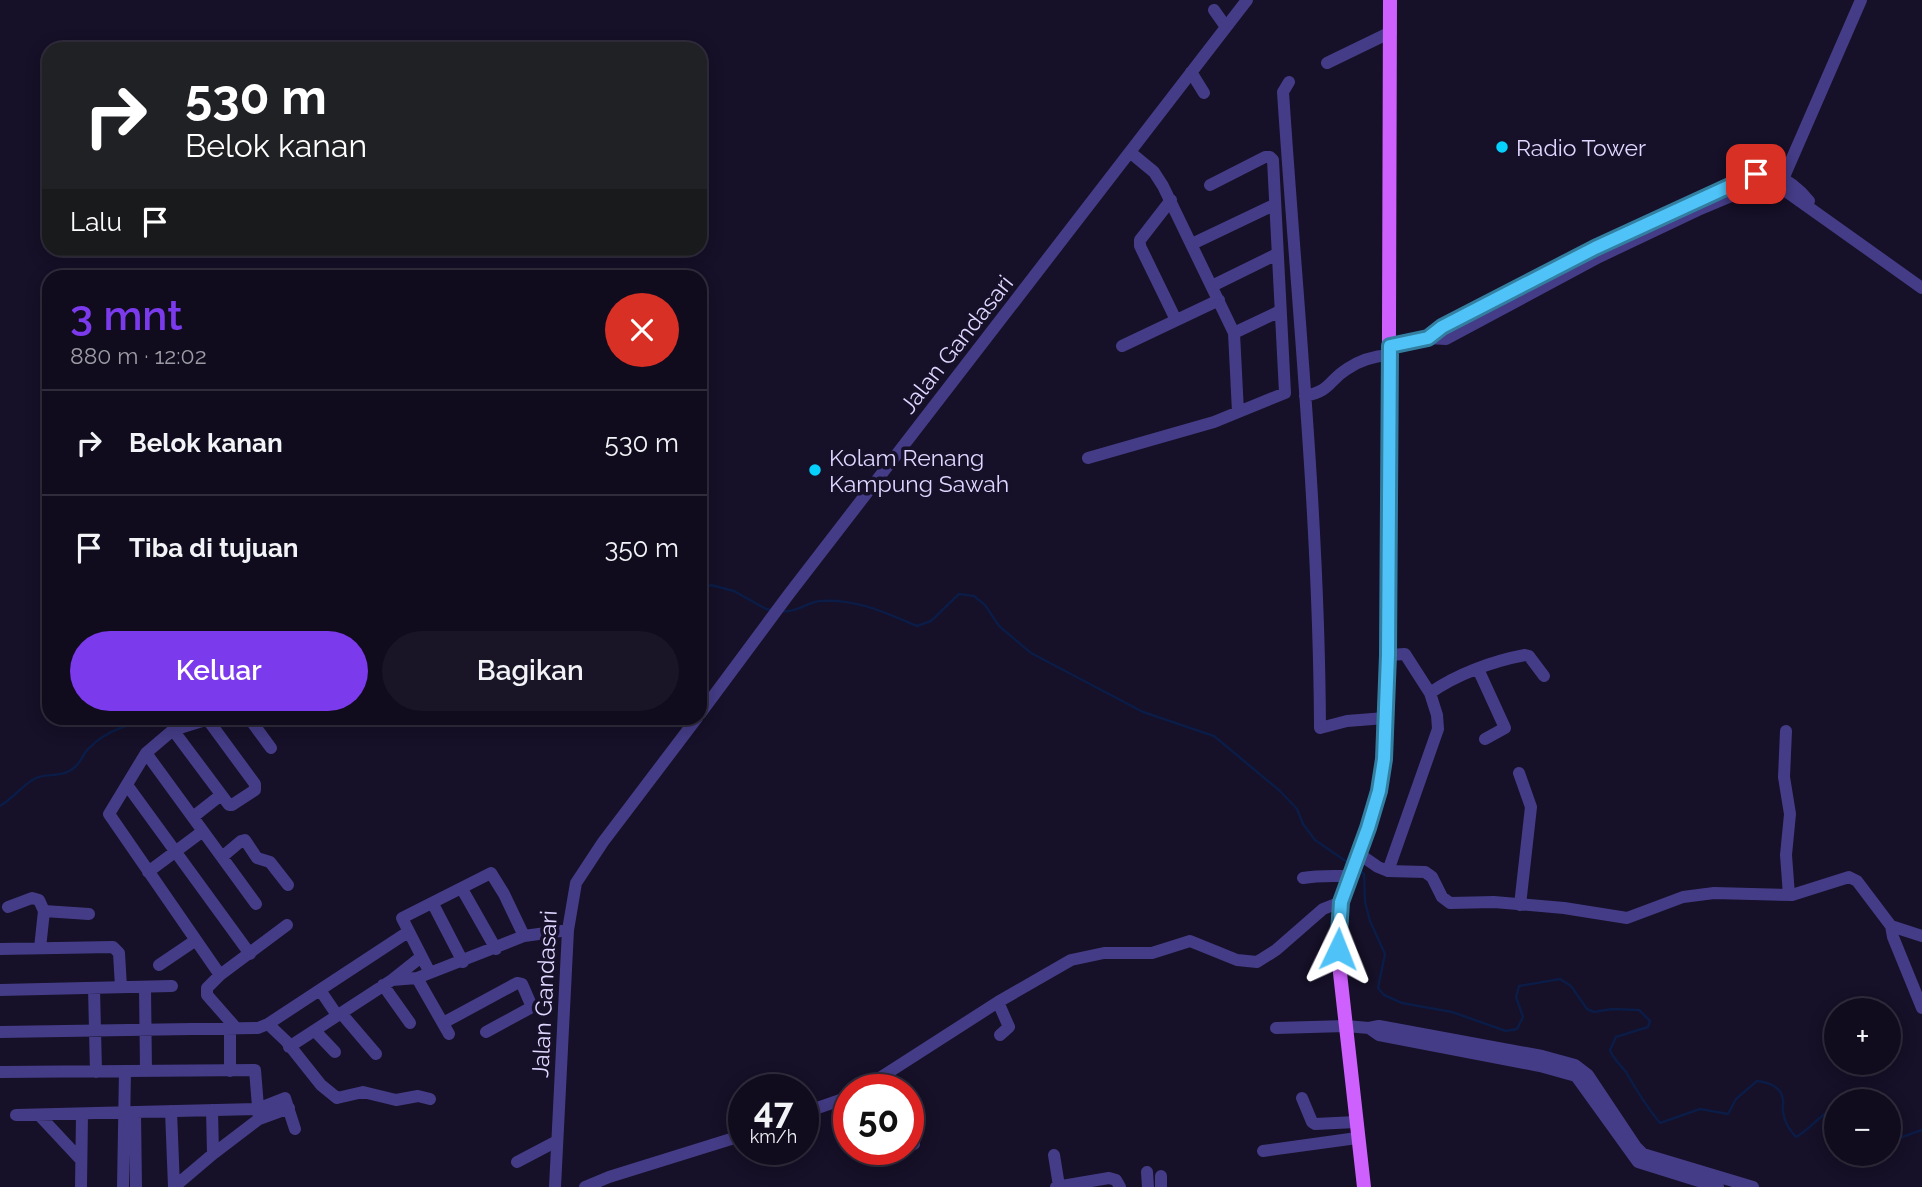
<!DOCTYPE html>
<html lang="id">
<meta charset="utf-8">
<style>
:root{--surface:#100c1e;--page:#191527;--text:#f1f3f6;--muted:#9c9ba4;--line:#302c3c;--accent:#7c3aed}
body{margin:0;font-family:Raleway,sans-serif;background:var(--page);color:var(--text);height:100vh;display:flex;flex-direction:column;font-size:26px;white-space:nowrap}
*{box-sizing:border-box;margin:0}
p{font-size:23px;color:var(--muted)}
.icon{flex:none;width:38px;height:38px;fill:none;stroke:currentColor;stroke-width:2;stroke-linecap:round;stroke-linejoin:round}
.map{position:relative;flex:1;overflow:hidden}
.drawer{position:absolute;left:42px;top:270px;width:665px;height:455px;display:flex;flex-direction:column;background:var(--surface);border-radius:21px;box-shadow:0 4px 18px #0003,0 0 0 2px var(--line)}
.drawer>*{flex:none}
.guide{position:absolute;left:42px;top:42px;width:665px;height:214px;border-radius:21px;box-shadow:0 4px 18px #0003,0 0 0 2px var(--line);background:#202124;color:#fff;overflow:hidden}
.buttons{position:absolute;left:1824px;top:998px;display:grid;gap:14px}
.buttons a{display:grid;place-items:center;width:77px;height:77px;border-radius:50%;background:var(--surface);box-shadow:0 4px 18px #0003,0 0 0 2px var(--line);font-size:35px}
.speed{position:absolute;left:728px;top:1074px;display:flex;gap:14px;font-size:35px;font-weight:700;text-align:center}
.speed>*{display:grid;place-content:center;width:91px;height:91px;border-radius:50%;background:var(--surface);box-shadow:0 4px 18px #0003,0 0 0 2px var(--line);line-height:1}
.speed small{font-size:18px;font-weight:400}
.speed .limit{border:10px solid #d22;background:#fff;color:#111}
.pin{position:absolute;display:grid;place-items:center;width:60px;height:60px;color:#fff;margin:-30px;border-radius:14px;box-shadow:0 4px 10px #0006}
.me{position:absolute;width:77px;margin:-38px;rotate:2deg;stroke-linejoin:round;filter:drop-shadow(0 0 5px #0008)}
.turn{display:flex;align-items:center;gap:24px;height:147px;padding:0 28px;font-size:32px}
.turn .icon{width:91px;height:91px;stroke-width:2.5}
.turn b{display:block;font-size:49px;line-height:60px}
.then{display:flex;align-items:center;height:66px;padding:0 28px;background:#0003;gap:14px;font-size:26px}
.round{display:grid;place-items:center;flex:none;width:74px;height:74px;border-radius:37px;background:var(--page)}
.head{display:flex;align-items:center;justify-content:space-between;height:119px;padding:0 28px}
h1{font-size:42px;font-weight:600;line-height:52px;color:var(--accent)}
.button{display:flex;gap:14px;margin-top:auto;padding:14px 28px}
.button a{flex:1;height:80px;border-radius:42px;background:var(--accent);color:#fff;font-size:28px;font-weight:600;line-height:80px;text-align:center}
.button a+a{background:var(--page);color:var(--text)}
ul{padding:0;list-style:none}
li{display:flex;align-items:center;gap:21px;height:105px;padding:0 28px;border-top:2px solid var(--line)}
li div{flex:1}
li b{display:block;font-size:26px}
li em{font-style:normal}
.map>svg:first-child{display:block}
</style>
<div class="map">
<svg width="1922" height="1187" viewBox="0 0 1922 1187">
<rect width="100%" height="100%" fill="#161028"/>
<g fill="none" stroke-linecap="round" stroke-linejoin="round">
<path stroke="#0b1c46" stroke-width="2.5" d="M700 591 711 585 734 591 766 609 772 610
M782 611C796 613 807 602 820 601 855 598 886 613 917 626L931 621 959 594 974 596 985 605 999 626 1031 653 1143 712 1214 736 1280 791 1297 809 1303 824 1315 840 1350 864
M0 806C12 799 23 785 34 779 46 772 62 779 75 767 81 762 83 754 88 749 109 727 135 723 163 718
M1359 870 1364 874 1365 902 1370 921 1385 954 1378 988 1384 995 1402 1003 1452 1012 1506 1031 1517 1029 1523 1017 1516 997 1519 986 1560 979 1571 986 1587 1009 1594 1012 1612 1009 1639 1010 1650 1021 1648 1027 1616 1037 1610 1050C1613 1059 1620 1064 1626 1072 1636 1090 1647 1107 1660 1123L1700 1109 1728 1114 1736 1099 1757 1081C1768 1082 1782 1087 1783 1100 1784 1104 1782 1107 1783 1111 1784 1122 1789 1129 1796 1137 1811 1129 1819 1114 1836 1108
M1888 1142 1922 1130"/>
<path stroke="#443c86" stroke-width="12" d="M1214 10 1226 27
M1327 63 1391 32
M1191 72 1204 93
M1289 82 1283 92C1297 304 1319 515 1320 728L1347 721 1385 718
M1131 153 1154 172 1163 186 1234 333 1238 412
M1783 179 1861 0
M1171 200 1140 240V246L1176 320
M1192 244 1274 205
M1212 286 1277 254
M1234 333 1280 311
M1428 338 1442 327 1595 248 1756 174C1778 172 1796 185 1809 201
M1122 346 1219 300
M1390 346 1428 338 1446 339 1599 257 1698 210 1760 184 1766 183 1780 187 1922 288
M1305 396C1331 391 1328 381 1347 369 1360 360 1374 356 1390 355
M1088 458 1214 422 1285 393 1273 160 1270 157H1265L1210 185
M1388 655 1405 654 1430 693
M1478 669 1505 728 1485 739
M700 714 789 594 1247 0
M212 718 173 730 146 753 109 814 220 975
M249 718 271 748
M173 730 229 805H232L255 790V784L208 720
M1786 731 1784 777 1790 814 1786 855 1789 895
M146 753 256 904
M1519 773 1531 807 1520 905
M127 785 250 954
M193 817 221 795
M1359 854 1378 867 1388 871 1425 872 1432 877 1442 897 1450 903 1494 902 1564 908 1627 918 1683 897 1714 893 1792 895 1849 877 1857 881 1891 926 1922 936
M222 857 241 841 245 840 257 858 270 862 288 885
M1388 871 1438 729 1437 715 1430 693C1457 674 1493 661 1525 655L1529 656 1544 676
M148 872 203 831
M1303 878C1318 875 1334 876 1350 876
M462 889 496 949
M433 904 463 962
M8 907 32 898 39 900 44 911 40 948
M44 911 89 914
M1891 926 1893 937 1922 1008
M0 949 113 947 119 953 121 987
M159 965 196 940
M430 973 402 918 491 873 504 894 524 936
M417 978 449 1034
M392 980 421 957
M383 985 410 1023
M145 987 146 1071
M94 988 96 1072
M0 990 172 986
M320 990 337 1015
M998 1002 1009 1027 1000 1035
M341 1013 376 1054
M443 1023 517 983 522 984 532 1007 486 1032
M268 1024 408 932
M230 1028V1071
M236 1028 207 995V988L220 975 287 925
M1276 1028 1346 1026 1369 1028 1379 1026 1542 1056 1575 1065 1588 1075 1636 1147 1643 1154 1753 1187
M1369 1028 1379 1035 1540 1066 1576 1076 1638 1162 1718 1187
M315 1031 335 1052
M0 1032 258 1028 268 1024 286 1041 321 1085 337 1098 363 1092 396 1100 418 1096 430 1099
M289 1047 392 980 417 978 524 936 568 930
M0 1072 255 1070 259 1119 213 1154 174 1187
M861 1090 998 1002 1071 960 1104 953H1152L1190 941 1237 960 1257 962 1276 950 1323 909 1341 902
M1302 1098 1312 1122 1315 1124 1356 1122
M212 1110 213 1154
M171 1111 174 1187
M135 1112 136 1187
M803 1113 849 1097
M16 1115 257 1109 285 1098 295 1129
M39 1115 81 1160
M259 1119 289 1108
M908 1132 914 1144
M1263 1151 1357 1138
M1054 1155 1059 1186
M517 1162 557 1141
M1147 1172 1148 1187
M1161 1176V1187
M81 1187 82 1114
M123 1187 125 1071
M555 1187 568 930 576 883 603 842 697 718
M585 1187 609 1177 744 1135
M1056 1187 1109 1178 1116 1180 1120 1187"/>
<path stroke="#ce60fd" stroke-width="14" d="M1364 1187 1340 973 1339 923 1341 902 1369 828 1379 791 1384 759 1388 655 1390 0"/>
</g>
<g fill="none" stroke-linecap="round" stroke-linejoin="round">
<g stroke="#337fa1" stroke-width="18">
<path id="route" d="M1338 949 1341 902 1368 828 1379 791 1384 759 1388 655 1390 346 1428 338 1442 327 1595 248 1756 174"/>
</g>
<use href="#route" stroke="#4fc3f7" stroke-width="12"/>
</g>
<g fill="#06d1fc" stroke="#161028" stroke-width="2.5">
<circle cx="1502" cy="147" r="7"/>
<circle cx="815" cy="470" r="7"/>
</g>
<g text-anchor="middle" dominant-baseline="central" stroke-width="7" stroke-linejoin="round" paint-order="stroke">
<g font-size="23" fill="#dfd7ff" stroke="#161028" text-anchor="start">
<text x="1516" y="147">Radio Tower</text>
<text x="829" y="457">Kolam Renang<tspan x="829" dy="26">Kampung Sawah</tspan></text>
</g>
<g font-size="23" fill="#dfd7ff" stroke="#161028">
<text transform="translate(956 344) rotate(-52)">Jalan Gandasari</text>
<text transform="translate(544 994) rotate(-87)">Jalan Gandasari</text>
</g>
</g>
</svg>
<div class="buttons">
<a>+</a>
<a>−</a>
</div>
<div class="speed"><div>47<small>km/h</small></div><div class="limit">50</div></div>
<div class="pin" style="left:1756px;top:174px;background:#d93025"><svg class="icon" aria-label="arrive" viewBox="0 0 24 24"><path d="M6 21V4h12l-3 4 3 4H6"/></svg></div>
<svg class="me" style="left:1338px;top:949px" viewBox="-20 -20 40 40"><path d="M0-17L14 15 0 8-14 15z" fill="#4fc3f7" stroke="#fff" stroke-width="4"/></svg>
<div class="guide">
<div class="turn"><svg class="icon" aria-label="right" viewBox="0 0 24 24"><path d="M7 20v-9h11M14 6l5 5-5 5"/></svg><div><b>530 m</b>Belok kanan</div></div>
<div class="then">Lalu<svg class="icon" aria-label="arrive" viewBox="0 0 24 24"><path d="M6 21V4h12l-3 4 3 4H6"/></svg></div>
</div>
<section class="drawer">
<div class="head"><div><h1>3 mnt</h1><p>880 m · 12:02</p></div><a class="round" style="background:#d93025;color:#fff"><svg class="icon" aria-label="close" viewBox="0 0 24 24"><path d="M6 6l12 12M18 6L6 18"/></svg></a></div>
<ul>
<li><svg class="icon" aria-label="right" viewBox="0 0 24 24"><path d="M7 20v-9h11M14 6l5 5-5 5"/></svg><div><b>Belok kanan</b></div><em>530 m</em></li>
<li><svg class="icon" aria-label="arrive" viewBox="0 0 24 24"><path d="M6 21V4h12l-3 4 3 4H6"/></svg><div><b>Tiba di tujuan</b></div><em>350 m</em></li>
</ul>
<div class="button"><a>Keluar</a><a>Bagikan</a></div>
</section>
</div>
